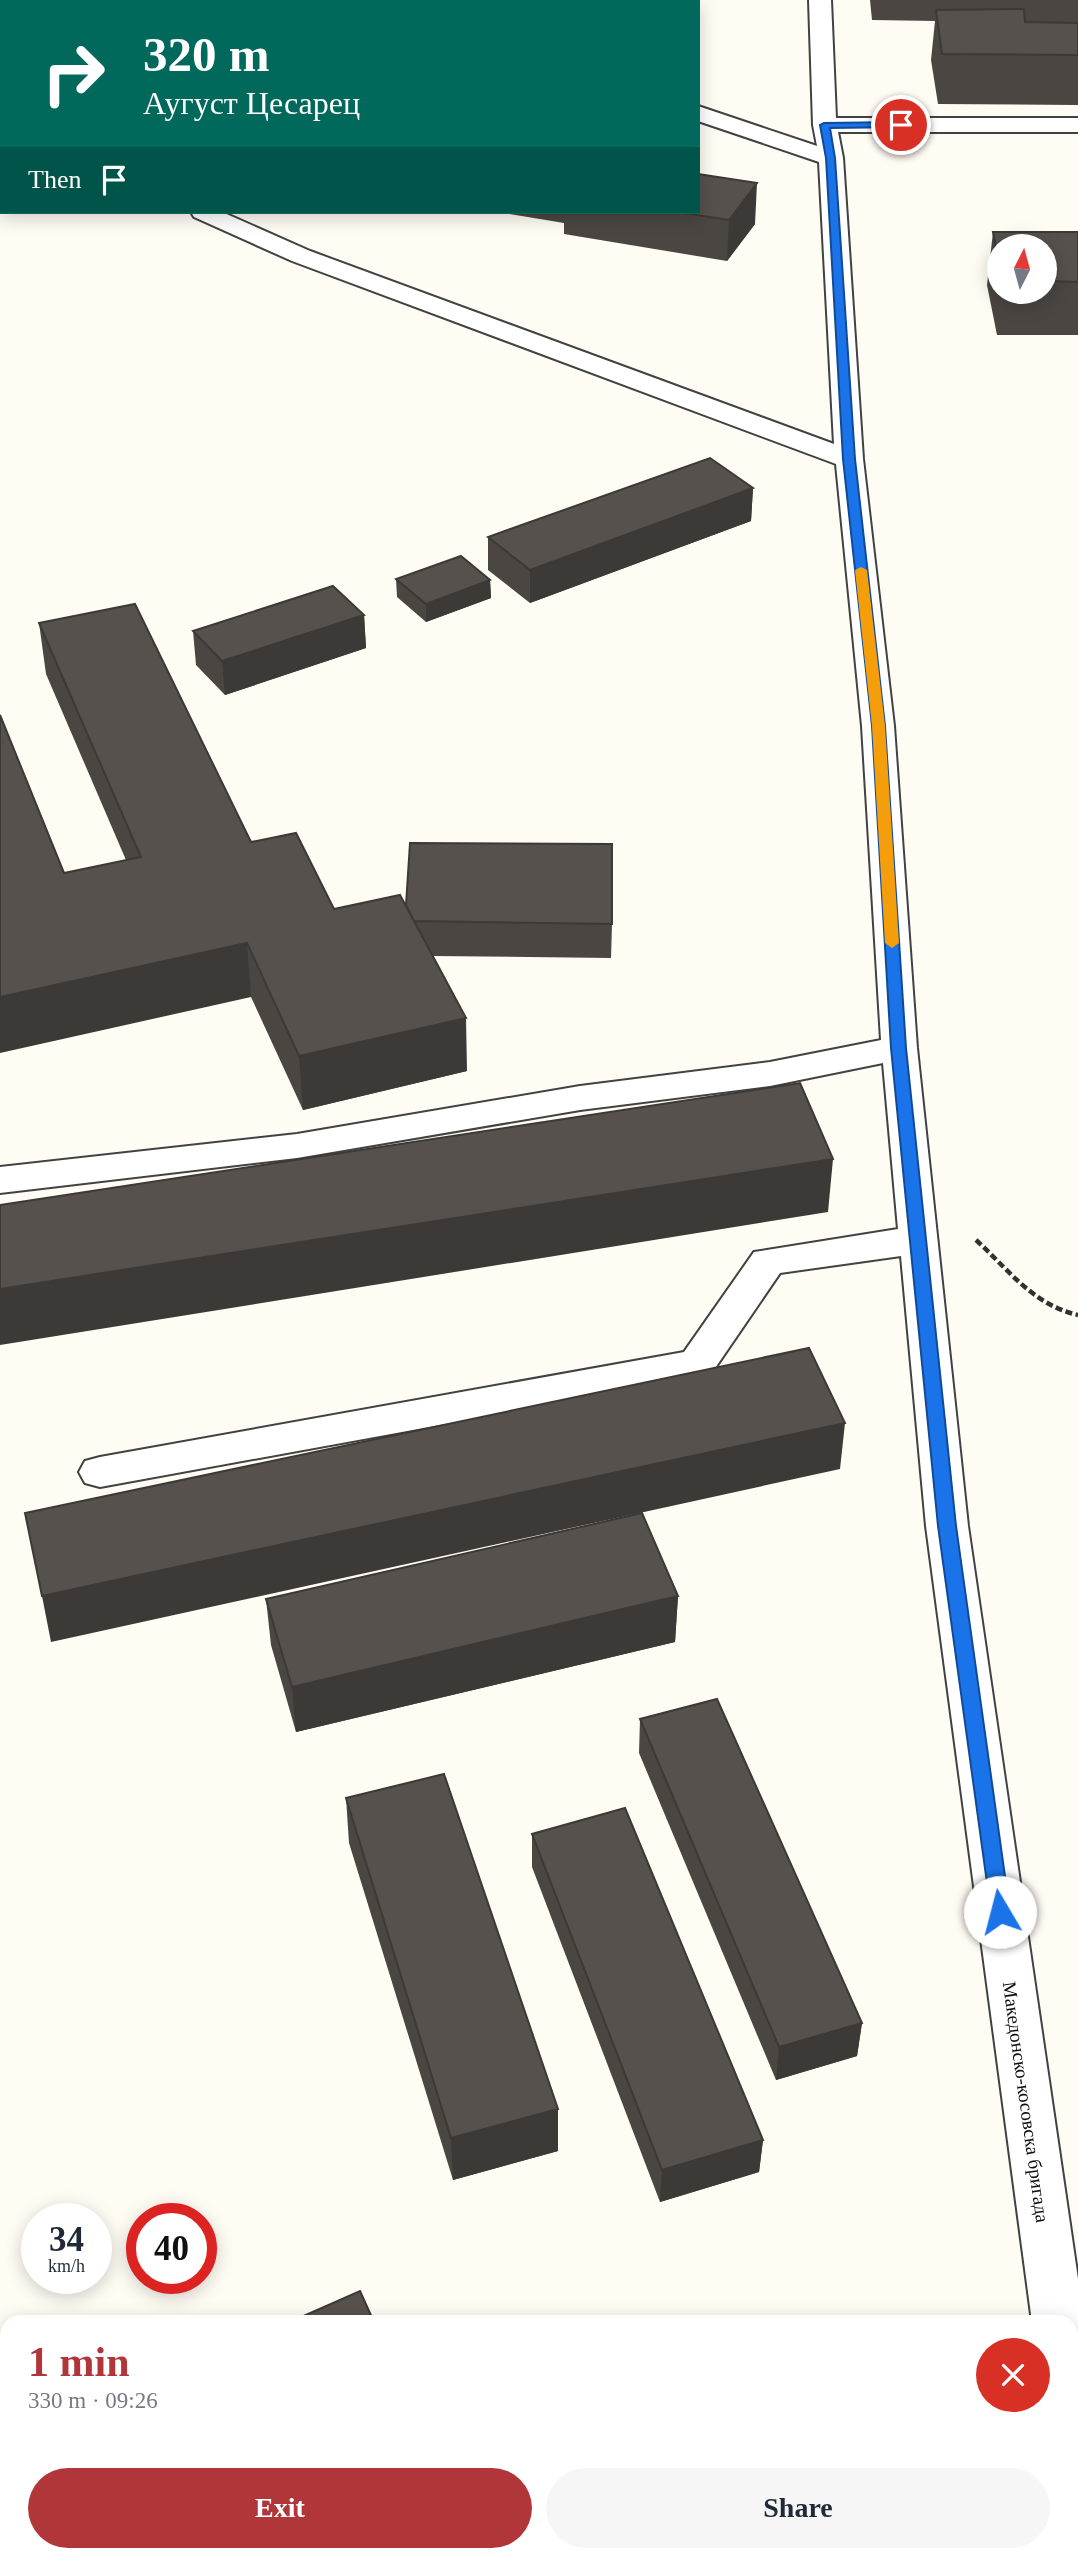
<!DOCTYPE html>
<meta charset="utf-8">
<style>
:root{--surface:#fff;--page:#f6f6f7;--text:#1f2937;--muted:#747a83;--accent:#b1363a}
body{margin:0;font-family:Georgia,serif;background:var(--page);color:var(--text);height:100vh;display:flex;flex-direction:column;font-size:26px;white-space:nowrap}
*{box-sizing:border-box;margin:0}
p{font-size:23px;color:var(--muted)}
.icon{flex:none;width:38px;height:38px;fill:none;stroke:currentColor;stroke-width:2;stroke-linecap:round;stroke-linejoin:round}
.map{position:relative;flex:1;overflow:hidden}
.sheet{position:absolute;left:0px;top:2315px;width:1078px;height:247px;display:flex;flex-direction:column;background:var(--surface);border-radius:21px 21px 0 0;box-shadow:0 4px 18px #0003}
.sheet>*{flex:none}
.banner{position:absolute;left:0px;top:0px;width:700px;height:214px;box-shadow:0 4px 18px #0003;background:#00695c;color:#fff;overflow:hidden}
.needle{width:46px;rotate:6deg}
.fabs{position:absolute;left:987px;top:234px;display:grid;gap:14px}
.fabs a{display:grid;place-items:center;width:70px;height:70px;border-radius:50%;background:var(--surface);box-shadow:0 4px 18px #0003;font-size:35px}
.speed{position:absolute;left:21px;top:2203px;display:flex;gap:14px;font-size:35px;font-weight:700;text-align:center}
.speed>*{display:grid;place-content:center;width:91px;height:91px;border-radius:50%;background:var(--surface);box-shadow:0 4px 18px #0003;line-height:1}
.speed small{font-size:18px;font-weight:400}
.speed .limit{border:10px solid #d22;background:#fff;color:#111}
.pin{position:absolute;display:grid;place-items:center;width:60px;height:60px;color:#fff;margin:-30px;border:4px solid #fff;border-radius:50%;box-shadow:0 2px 7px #0007}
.me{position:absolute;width:77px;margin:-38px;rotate:352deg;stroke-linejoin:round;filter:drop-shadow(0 0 5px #0008)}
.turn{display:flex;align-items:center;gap:24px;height:147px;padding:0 28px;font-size:32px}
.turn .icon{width:91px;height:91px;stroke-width:2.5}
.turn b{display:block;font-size:49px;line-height:60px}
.then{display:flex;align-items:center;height:66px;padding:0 28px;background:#0003;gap:14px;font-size:26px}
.round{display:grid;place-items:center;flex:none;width:74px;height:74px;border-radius:37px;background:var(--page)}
.head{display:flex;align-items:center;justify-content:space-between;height:119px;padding:0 28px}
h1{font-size:42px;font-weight:700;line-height:52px;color:var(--accent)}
.action{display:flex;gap:14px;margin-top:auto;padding:14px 28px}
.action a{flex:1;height:80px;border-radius:42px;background:var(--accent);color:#fff;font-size:28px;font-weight:700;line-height:80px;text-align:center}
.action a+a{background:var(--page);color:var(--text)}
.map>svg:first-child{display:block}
</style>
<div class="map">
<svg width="1078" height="2561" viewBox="0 0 1078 2561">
<rect width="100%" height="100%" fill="#fefcf3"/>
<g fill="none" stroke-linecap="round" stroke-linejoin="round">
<g stroke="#424242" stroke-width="4">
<path id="minor" d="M611 0H633L609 2Z
M809 0H831L836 118H1078V132H838L843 158 863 459 894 726 917 1048 968 1526 1078 2279V2336L1071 2342V2322H1032L926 1526 901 1256 780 1273 711 1374 697 1378 100 1487 85 1483 79 1472 85 1461 100 1457 684 1352 754 1252 898 1229 883 1063 770 1086 580 1110 297 1158 0 1193V1167L297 1134 580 1086 770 1062 881 1040 862 726 836 464 292 261 194 217 191 212H222L310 251 834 444 819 162 698 121V106L817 146 813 125Z
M0 76 2 77V91L0 90Z
M1071 2383 1078 2385V2483L1071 2480Z"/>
</g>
<path stroke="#313131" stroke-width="4.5" stroke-dasharray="7 3.5" stroke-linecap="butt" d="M976 1240C1008 1269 1033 1305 1078 1315"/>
<use href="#minor" fill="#fff" fill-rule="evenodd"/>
</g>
<path fill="#4b4642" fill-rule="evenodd" d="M870 0H1078V22H1025L1078 23V105L938 104 931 60 935 21 872 20Z
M0 12H2V40L0 27Z
M497 212H698L755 224 727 261 564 234V223Z
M993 232H1078V335H997L987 285ZM999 247H1045V292H999Z
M753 488 751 521 530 603 488 570V537Z
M396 579 490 580 491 598 426 622 397 597Z
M364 615 366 648 225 695 196 665 193 631Z
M39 623 251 842 334 909 406 905 612 924 611 958 433 956 467 1071 303 1110 251 997 64 873 126 860 46 674Z
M678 1596 675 1642 296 1732 271 1645 266 1599Z
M640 1719 862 2023 857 2056 776 2080 639 1753Z
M346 1798 558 2151 453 2180 349 1843Z
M532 1834 763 2140 759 2172 660 2202 532 1867Z
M282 2555H481L484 2561H284Z"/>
<path fill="#3d3936" d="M757 183 755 224 727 261 729 220Z
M753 488 751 521 530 603V570Z
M490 580 491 598 426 622V604Z
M364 615 366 648 225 695 222 661Z
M247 943 251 997 0 1053V997Z
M466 1018 467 1071 303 1110 299 1056Z
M833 1159 828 1212 0 1345V1289Z
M845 1423 840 1469 51 1642 42 1596Z
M678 1596 675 1642 296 1732 292 1687Z
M862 2023 857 2056 776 2080 779 2047Z
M558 2109V2151L453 2180 451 2138Z
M763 2140 759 2172 660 2202 662 2170Z"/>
<path fill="#57514d" stroke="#3d3936" stroke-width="2" d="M30 0H244L245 2H26Z
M1024 9 1025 22 1078 23V55L942 54 936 10Z
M698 174 757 183 729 220 677 212H698Z
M993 232H1078V282L1045 281V247H999V262Z
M710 458 753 488 530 570 488 537Z
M461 556 490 580 426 604 396 579Z
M333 586 364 615 222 661 193 631Z
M135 604 251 842 296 833 334 909 400 895 466 1018 299 1056 247 943 0 997V715L64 873 141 857 39 623Z
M410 843 612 844V924L414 921 406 905Z
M800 1083 833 1159 0 1289V1205Z
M809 1348 845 1423 42 1596 25 1513Z
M642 1513 678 1596 292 1687 266 1599Z
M717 1699 862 2023 779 2047 640 1719Z
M444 1774 558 2109 451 2138 346 1798Z
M625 1808 763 2140 662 2170 532 1834Z
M360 2291 374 2322H290Z
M291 2555H481L484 2561H294Z"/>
<path fill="#1a73e8" stroke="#114b97" stroke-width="2" d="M901 122 904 127 830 128 835 158 855 459 885 726 906 1048 956 1526 1010 1912 1007 1918 1000 1921 993 1918 991 1912 938 1526 891 1048 872 726 843 459 826 158 820 125 824 123Z"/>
<path fill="#f59e0b" d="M861 567 867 570 885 726 899 943 892 948 885 943 872 726 855 570Z"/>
<g text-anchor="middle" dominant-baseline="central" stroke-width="7" stroke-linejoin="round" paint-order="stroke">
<g font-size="19" fill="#0f0f0f" stroke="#fff">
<text transform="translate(1026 2102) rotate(82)">Македонско-косовска бригада</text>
</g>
</g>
</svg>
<div class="fabs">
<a><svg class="needle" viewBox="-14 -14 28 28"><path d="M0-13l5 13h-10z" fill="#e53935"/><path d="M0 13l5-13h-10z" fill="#747a83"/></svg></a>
</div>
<div class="speed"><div>34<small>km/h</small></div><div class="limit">40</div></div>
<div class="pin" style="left:901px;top:125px;background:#d93025"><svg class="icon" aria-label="arrive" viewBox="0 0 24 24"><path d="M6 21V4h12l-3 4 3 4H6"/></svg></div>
<svg class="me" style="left:1000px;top:1912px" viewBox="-20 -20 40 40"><circle r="19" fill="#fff"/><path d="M0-13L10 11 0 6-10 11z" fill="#1a73e8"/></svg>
<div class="banner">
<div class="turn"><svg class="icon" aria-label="right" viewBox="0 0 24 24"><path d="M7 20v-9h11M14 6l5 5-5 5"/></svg><div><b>320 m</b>Аугуст Цесарец</div></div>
<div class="then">Then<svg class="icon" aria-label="arrive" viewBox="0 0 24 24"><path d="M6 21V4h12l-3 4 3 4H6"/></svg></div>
</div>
<section class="sheet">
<div class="head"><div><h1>1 min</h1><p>330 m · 09:26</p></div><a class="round" style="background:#d93025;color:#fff"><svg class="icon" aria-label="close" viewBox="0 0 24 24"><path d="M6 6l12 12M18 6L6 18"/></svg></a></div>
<div class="action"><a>Exit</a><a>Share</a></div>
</section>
</div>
